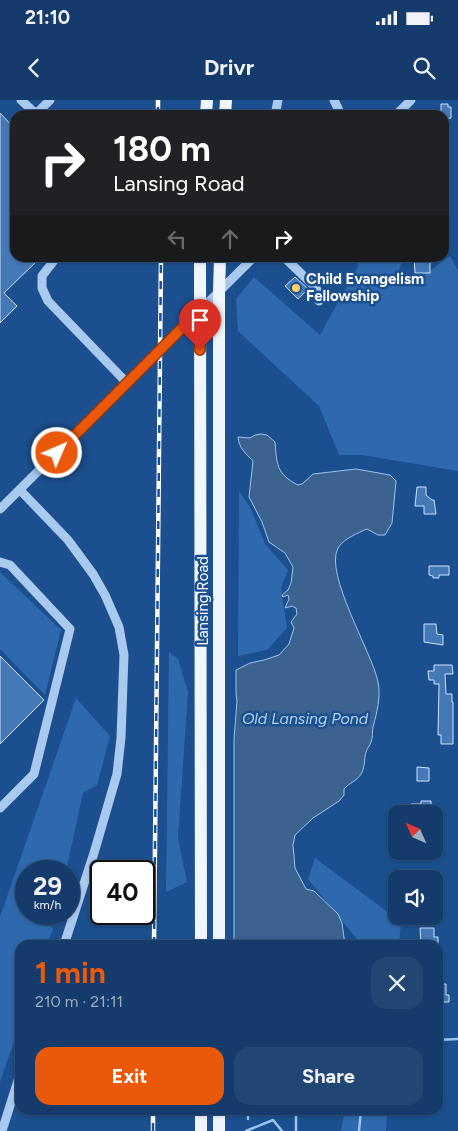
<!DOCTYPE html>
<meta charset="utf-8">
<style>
:root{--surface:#143b6b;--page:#214673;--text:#f1f3f6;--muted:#9dadc1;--line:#33557e;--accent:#ea580c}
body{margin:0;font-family:Figtree,sans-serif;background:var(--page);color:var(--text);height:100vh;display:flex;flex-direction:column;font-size:19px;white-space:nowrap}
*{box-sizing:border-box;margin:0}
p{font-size:16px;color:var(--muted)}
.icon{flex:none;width:28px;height:28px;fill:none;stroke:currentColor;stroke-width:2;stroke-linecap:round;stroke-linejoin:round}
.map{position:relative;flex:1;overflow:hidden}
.sheet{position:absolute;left:15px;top:840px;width:428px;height:175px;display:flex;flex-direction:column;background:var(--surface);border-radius:15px;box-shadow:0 1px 4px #0004,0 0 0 1px var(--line)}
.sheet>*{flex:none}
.top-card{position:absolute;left:10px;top:10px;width:439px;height:152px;border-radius:15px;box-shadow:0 1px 4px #0004,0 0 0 1px var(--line);background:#202124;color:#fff;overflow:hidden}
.needle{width:32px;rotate:315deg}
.controls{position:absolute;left:388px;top:705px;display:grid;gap:10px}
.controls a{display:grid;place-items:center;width:55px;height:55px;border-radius:10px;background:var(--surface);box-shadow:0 1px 4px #0004,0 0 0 1px var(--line);font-size:25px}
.speed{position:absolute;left:15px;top:760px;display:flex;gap:10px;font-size:25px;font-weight:700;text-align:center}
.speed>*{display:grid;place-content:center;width:65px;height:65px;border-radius:50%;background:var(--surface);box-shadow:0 1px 4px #0004,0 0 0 1px var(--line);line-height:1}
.speed small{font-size:12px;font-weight:400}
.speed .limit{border:2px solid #111;border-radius:8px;background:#fff;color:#111}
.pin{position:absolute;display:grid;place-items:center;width:42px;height:42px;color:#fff;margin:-51px -21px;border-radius:50% 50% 50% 0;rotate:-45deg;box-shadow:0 0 5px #0007}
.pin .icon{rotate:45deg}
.me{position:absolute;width:55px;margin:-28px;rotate:45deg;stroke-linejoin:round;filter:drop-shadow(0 0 4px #0008)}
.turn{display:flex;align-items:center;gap:18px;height:105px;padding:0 20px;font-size:22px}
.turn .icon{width:65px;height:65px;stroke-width:2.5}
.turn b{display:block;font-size:35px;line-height:42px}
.lanes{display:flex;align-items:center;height:48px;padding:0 20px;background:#0003;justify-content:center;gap:25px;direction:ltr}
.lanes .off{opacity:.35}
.round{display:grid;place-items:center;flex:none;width:52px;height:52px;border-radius:15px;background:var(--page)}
.overview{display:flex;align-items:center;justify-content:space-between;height:85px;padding:0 20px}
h1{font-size:30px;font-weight:700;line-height:38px;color:var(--accent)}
.cta{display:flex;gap:10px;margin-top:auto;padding:10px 20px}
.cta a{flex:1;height:58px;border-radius:15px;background:var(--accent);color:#fff;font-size:20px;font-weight:700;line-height:58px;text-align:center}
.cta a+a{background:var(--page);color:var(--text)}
.status{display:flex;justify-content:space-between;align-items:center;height:35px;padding:0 25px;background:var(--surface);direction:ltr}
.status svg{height:14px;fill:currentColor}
header{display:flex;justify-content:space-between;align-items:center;height:65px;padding:0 20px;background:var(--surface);font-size:22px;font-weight:700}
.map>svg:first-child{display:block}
</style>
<div class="status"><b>21:10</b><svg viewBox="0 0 49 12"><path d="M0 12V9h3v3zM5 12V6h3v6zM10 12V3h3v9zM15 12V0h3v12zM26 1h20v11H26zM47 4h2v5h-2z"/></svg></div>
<header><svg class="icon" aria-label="back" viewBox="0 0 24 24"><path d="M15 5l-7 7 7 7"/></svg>Drivr<svg class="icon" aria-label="search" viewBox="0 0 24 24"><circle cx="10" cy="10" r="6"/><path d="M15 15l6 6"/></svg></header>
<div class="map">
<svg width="458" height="1031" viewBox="0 0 458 1031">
<rect width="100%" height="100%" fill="#1b4f8f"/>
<path fill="#2e69ad" d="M450 156 458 170V371L362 355H339L319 306 238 231 236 199 254 177 320 235 358 166 357 158H403L398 173 412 184Z
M239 391 250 407 265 444 288 470 281 488 287 528 267 550 238 556Z
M0 472 61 530 45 595 0 549Z
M169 552 178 559 188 592 178 738 187 782 166 792Z
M76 598 110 636 97 685 83 693 66 771H26V814H39L53 829 47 845H20V924L0 982V817Z
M315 758 401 822 399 845H355L356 838 308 779Z
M345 1010H387L386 1031H341Z"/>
<path fill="#3c6290" stroke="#9cc4f0" d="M261 334 267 335 275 342C277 364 276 374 298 385L302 384 313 374 356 369 390 375 396 381 392 423 385 435H378L367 429C358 433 343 439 338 448 324 474 372 552 378 582 381 597 377 612 373 627 372 632 373 637 371 642 370 646 367 648 366 652 364 659 365 668 361 674 357 681 349 683 344 689V695L339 701 313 718 295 735 293 745 295 768 306 789 314 791 338 814 342 823 345 845H234V639L237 601 236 594V570L250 563 264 560 279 555 289 544 294 528 291 522 297 514 296 508 292 506 285 508 289 499 288 495 283 497 282 495 288 490 291 483 293 467 285 453 269 442 262 422 249 397 253 361C245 353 239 348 238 337L250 338 255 335Z"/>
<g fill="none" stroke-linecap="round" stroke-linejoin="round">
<path stroke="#9cc4f0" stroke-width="2.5" d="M438 940 458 939
M248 1010V1019
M296 1010V1031
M246 1031 273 1020 282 1031
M359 1031 361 1010"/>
</g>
<path fill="#4478b7" stroke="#cfe3fa" d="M441 4H448V7H451V18L444 19V15H441Z
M0 13 15 29V158H40L4 193 17 206 0 223Z
M414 158H430V173H415Z
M295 177 308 189 298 199 285 186Z
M417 387H426V395L432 400H434L436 414H424V406H415Z
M429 466H449V475H439V478H433V476L429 475Z
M424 524H436L437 534 443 535V545L424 542Z
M0 556 44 600 0 644Z
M434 565H452L453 574H445L446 594H452V602H453V644H441V635H438L439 584H434V580H429L428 571H434Z
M417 667 429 668V681H417Z
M421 701H431V710H426V714H411V704H421Z
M420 828H434V837H438V845H421Z
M438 884H446V895H449V902H438Z"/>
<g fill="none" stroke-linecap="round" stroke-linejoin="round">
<path stroke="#a9c9ee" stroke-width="9" d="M21 0 37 15
M334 0 341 15
M36 14 50 0
M275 15 278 0
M396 15 411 0
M56 158 42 176V188L48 201 127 283
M285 158 315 187 319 193V201
M20 390 68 440 93 474 105 495 119 527 124 555 121 638 117 674 94 753 64 845
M0 409 253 158
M0 462 10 465 70 529 34 674 0 708
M2 1031 20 974"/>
<path stroke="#f0f6ff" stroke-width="12" d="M206 15 207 0
M225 15 226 0
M200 158 201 845
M219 845V192L220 158
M201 1010V1031
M219 1010V1031"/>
<g stroke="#fff" stroke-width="4.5">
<path id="rail" d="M158 15V0
M154 845 161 158
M153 1031V1010"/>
</g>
<use href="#rail" stroke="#1b4f8f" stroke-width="2.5" stroke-dasharray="8" stroke-linecap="butt"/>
</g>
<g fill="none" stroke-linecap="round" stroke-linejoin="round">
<g stroke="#983908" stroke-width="12">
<path id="route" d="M57 353 200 210V250"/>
</g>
<use href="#route" stroke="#ea580c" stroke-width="9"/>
</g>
<circle fill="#ffd166" stroke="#1b4f8f" stroke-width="2" cx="296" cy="188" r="5"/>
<g text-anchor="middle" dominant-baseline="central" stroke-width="5" stroke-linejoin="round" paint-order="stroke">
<g font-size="15" font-weight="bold" fill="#fff" stroke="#1b4f8f" text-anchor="start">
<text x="306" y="179">Child Evangelism<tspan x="306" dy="17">Fellowship</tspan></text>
</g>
<g font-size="15" fill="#fff" stroke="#1b4f8f">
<text transform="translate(203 501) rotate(-90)">Lansing Road</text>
</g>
<g font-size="16" font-style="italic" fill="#b5d3f5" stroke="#1b4f8f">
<text x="305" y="618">Old Lansing Pond</text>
</g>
</g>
</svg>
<div class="controls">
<a><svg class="needle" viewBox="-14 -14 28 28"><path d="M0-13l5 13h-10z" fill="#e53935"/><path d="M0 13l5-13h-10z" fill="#9dadc1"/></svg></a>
<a><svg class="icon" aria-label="sound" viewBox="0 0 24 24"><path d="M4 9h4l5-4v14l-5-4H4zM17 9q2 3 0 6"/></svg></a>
</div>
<div class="speed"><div>29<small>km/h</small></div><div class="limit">40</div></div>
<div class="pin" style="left:200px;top:250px;background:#d93025"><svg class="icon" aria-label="arrive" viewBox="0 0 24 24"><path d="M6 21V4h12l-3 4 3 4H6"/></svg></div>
<svg class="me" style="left:57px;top:353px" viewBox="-20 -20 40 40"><circle r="17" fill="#ea580c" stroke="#fff" stroke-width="3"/><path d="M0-11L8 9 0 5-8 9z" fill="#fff"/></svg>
<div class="top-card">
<div class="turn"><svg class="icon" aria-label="right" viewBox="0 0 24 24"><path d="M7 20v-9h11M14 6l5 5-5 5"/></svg><div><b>180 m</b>Lansing Road</div></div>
<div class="lanes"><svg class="icon off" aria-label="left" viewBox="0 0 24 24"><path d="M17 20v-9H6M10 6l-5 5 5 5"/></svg><svg class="icon off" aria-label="ahead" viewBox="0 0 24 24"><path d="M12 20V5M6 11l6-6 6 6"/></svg><svg class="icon" aria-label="right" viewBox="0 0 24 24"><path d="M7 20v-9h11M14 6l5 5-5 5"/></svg></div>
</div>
<section class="sheet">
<div class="overview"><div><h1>1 min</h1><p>210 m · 21:11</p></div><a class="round"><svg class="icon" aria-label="close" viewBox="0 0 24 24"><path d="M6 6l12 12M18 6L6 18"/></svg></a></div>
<div class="cta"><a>Exit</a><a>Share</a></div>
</section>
</div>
